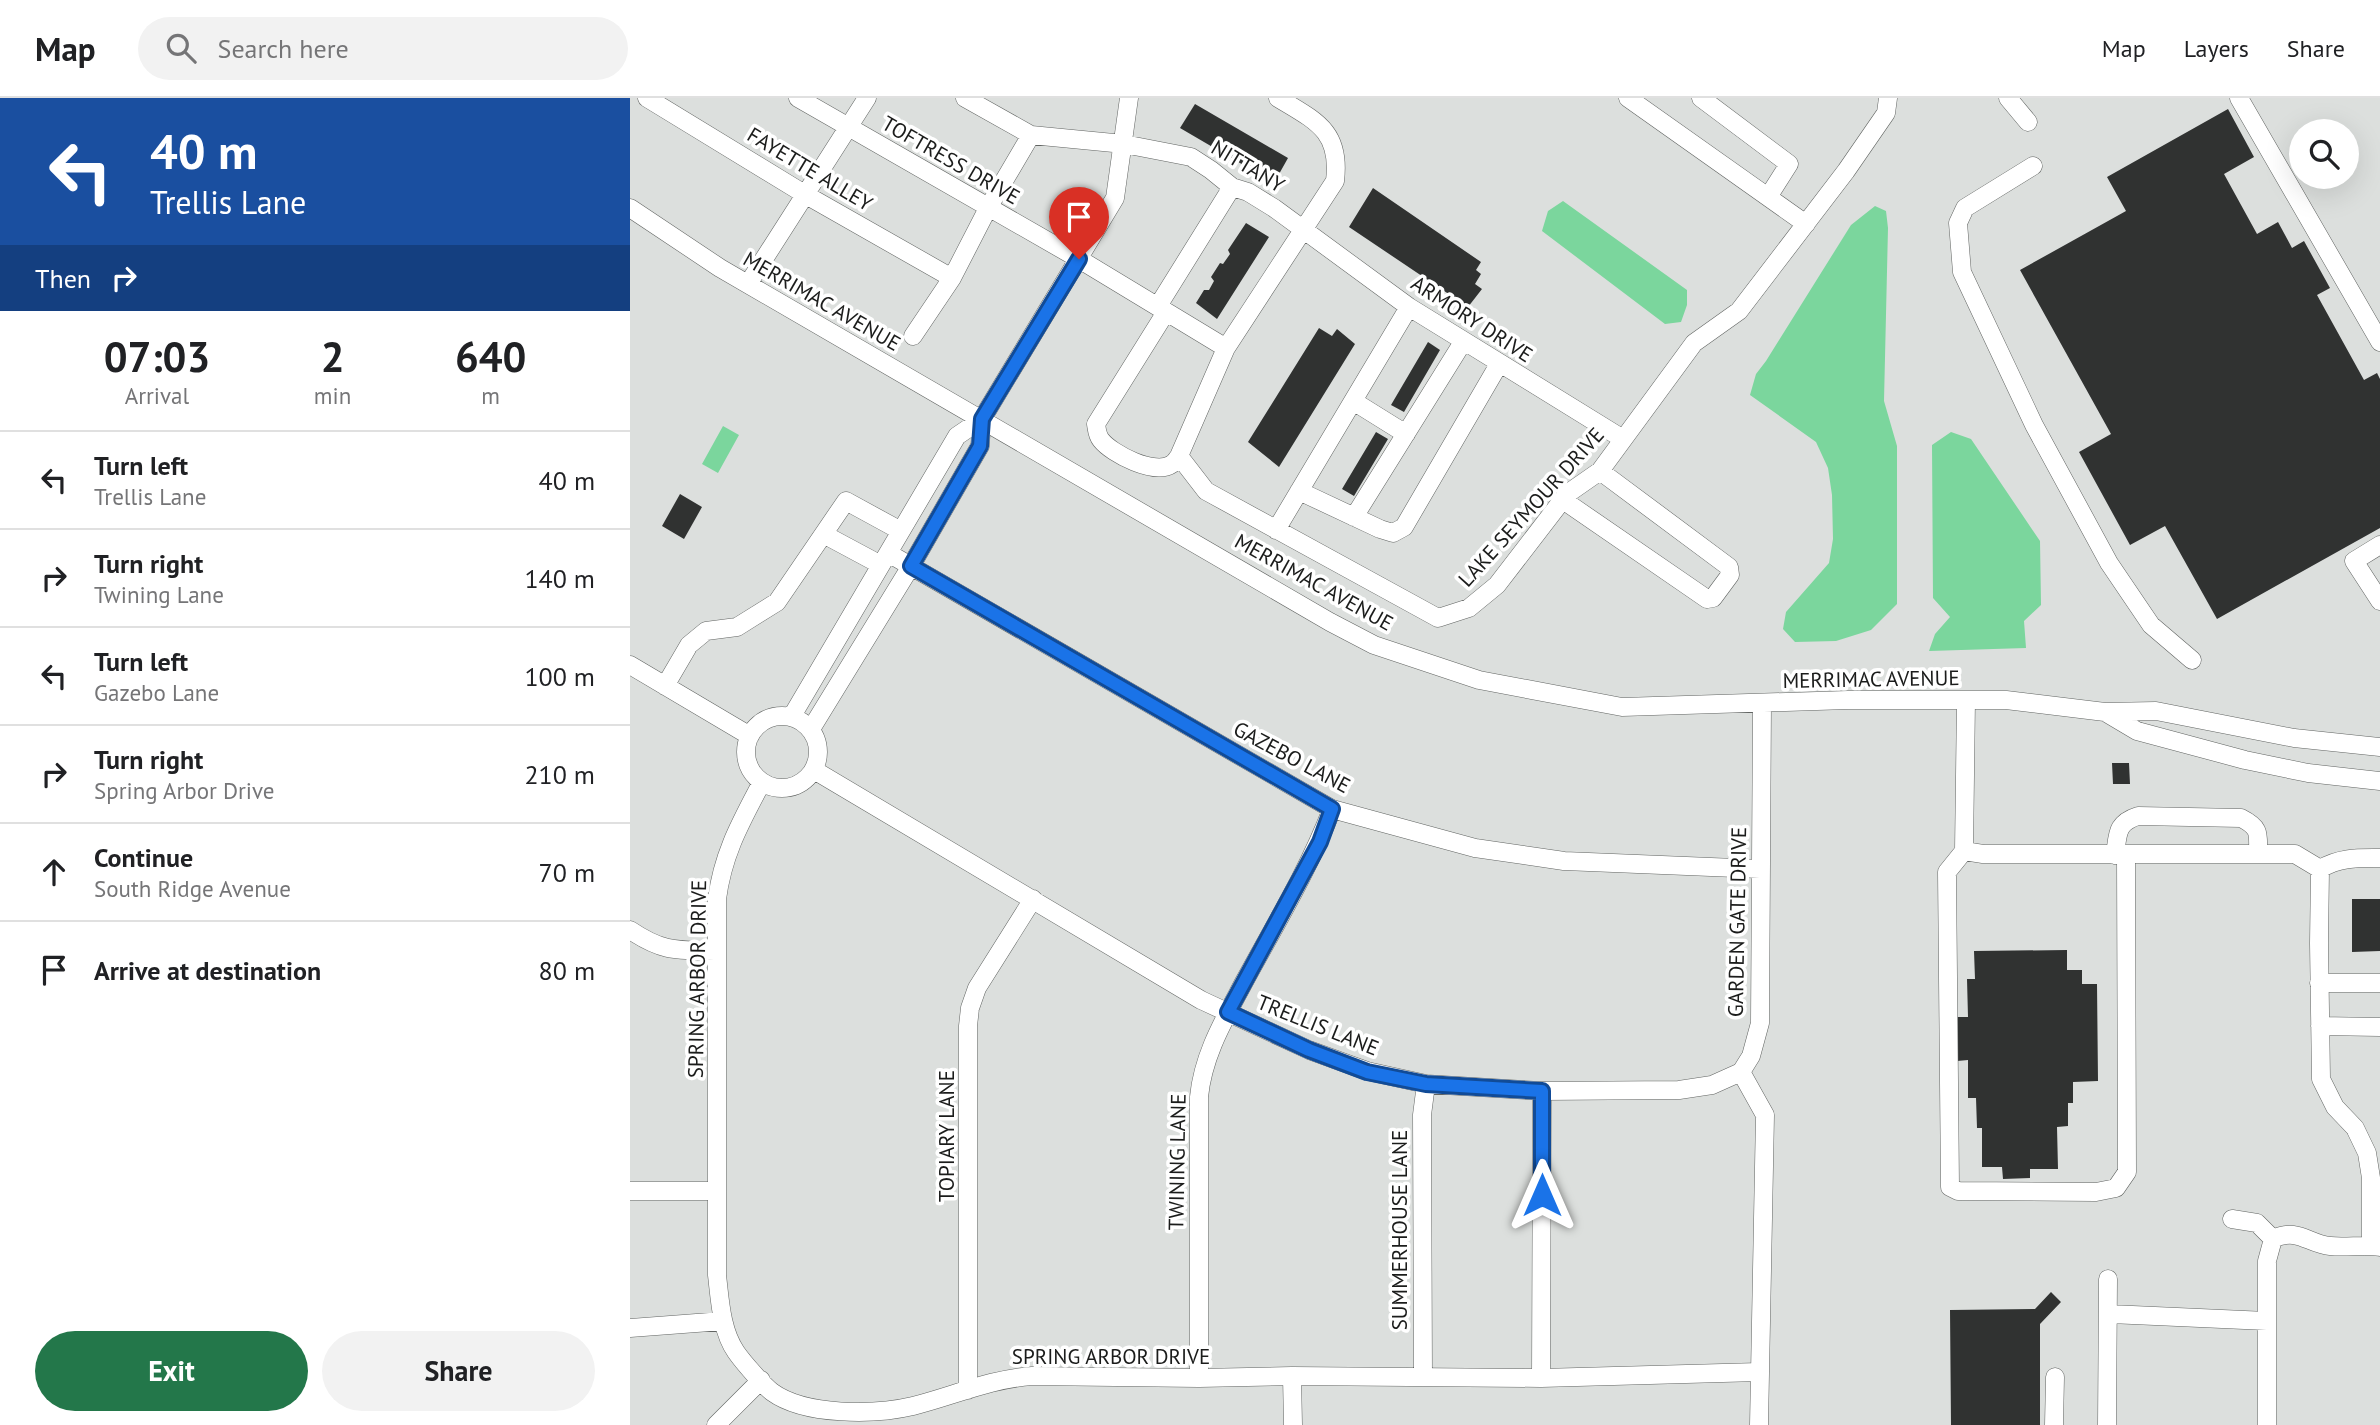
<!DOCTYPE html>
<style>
:root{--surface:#fff;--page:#f2f2f2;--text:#202124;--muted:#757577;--line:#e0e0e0;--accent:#23774a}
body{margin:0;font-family:"PT Sans",sans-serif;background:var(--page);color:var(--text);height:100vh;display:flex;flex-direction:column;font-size:26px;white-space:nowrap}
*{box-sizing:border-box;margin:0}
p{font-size:23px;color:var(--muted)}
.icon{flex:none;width:38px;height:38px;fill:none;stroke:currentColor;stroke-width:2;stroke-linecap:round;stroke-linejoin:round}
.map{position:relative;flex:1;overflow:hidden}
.drawer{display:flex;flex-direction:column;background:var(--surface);width:630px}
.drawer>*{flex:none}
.guide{background:#1a4fa0;color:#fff;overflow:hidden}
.tools{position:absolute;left:1659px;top:21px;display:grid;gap:14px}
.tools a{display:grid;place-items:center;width:70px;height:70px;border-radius:50%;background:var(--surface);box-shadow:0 7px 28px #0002;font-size:35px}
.pin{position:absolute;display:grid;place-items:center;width:60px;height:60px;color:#fff;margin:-72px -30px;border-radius:50% 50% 50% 0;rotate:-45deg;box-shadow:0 0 7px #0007}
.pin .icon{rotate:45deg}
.me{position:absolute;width:77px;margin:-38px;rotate:0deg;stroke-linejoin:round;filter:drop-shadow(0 0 5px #0008)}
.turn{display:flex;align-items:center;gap:24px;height:147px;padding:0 35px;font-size:32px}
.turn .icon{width:91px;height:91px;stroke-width:2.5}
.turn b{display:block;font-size:49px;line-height:60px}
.then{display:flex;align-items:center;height:66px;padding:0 35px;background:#0003;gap:14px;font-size:26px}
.eta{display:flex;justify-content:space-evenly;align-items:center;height:119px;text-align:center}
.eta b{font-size:42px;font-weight:700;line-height:49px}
.primary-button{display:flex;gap:14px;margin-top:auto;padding:14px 35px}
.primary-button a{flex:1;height:80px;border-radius:42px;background:var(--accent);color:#fff;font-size:28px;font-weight:700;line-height:80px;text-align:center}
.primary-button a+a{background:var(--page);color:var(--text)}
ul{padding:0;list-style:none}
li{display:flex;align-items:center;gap:21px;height:98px;padding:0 35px;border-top:2px solid var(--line)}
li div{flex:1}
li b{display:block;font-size:26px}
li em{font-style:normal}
header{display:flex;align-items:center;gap:42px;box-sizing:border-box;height:98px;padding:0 35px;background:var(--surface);border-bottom:2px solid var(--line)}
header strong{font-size:33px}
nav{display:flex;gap:38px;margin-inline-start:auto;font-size:24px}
.search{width:490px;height:63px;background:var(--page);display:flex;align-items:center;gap:18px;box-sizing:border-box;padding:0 24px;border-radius:38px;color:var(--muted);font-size:26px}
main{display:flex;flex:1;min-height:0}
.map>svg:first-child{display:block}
</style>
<header>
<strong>Map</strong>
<div class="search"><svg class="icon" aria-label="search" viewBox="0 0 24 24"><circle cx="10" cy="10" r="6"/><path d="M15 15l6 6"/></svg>Search here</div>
<nav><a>Map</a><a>Layers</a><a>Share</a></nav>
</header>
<main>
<section class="drawer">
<div class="guide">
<div class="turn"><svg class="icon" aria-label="left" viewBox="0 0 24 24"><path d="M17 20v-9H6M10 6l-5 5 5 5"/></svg><div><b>40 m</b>Trellis Lane</div></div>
<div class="then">Then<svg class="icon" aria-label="right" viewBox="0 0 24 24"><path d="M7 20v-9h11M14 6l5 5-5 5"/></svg></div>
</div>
<div class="eta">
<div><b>07:03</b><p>Arrival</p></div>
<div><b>2</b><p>min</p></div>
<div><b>640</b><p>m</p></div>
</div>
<ul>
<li><svg class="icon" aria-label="left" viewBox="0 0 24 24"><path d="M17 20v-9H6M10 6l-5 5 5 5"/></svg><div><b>Turn left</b><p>Trellis Lane</p></div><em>40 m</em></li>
<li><svg class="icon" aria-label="right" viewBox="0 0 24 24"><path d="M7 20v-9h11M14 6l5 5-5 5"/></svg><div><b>Turn right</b><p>Twining Lane</p></div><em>140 m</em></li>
<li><svg class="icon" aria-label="left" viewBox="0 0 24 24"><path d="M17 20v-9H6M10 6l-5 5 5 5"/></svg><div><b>Turn left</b><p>Gazebo Lane</p></div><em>100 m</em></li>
<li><svg class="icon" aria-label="right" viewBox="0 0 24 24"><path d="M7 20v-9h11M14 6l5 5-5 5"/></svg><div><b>Turn right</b><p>Spring Arbor Drive</p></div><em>210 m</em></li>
<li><svg class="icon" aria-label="ahead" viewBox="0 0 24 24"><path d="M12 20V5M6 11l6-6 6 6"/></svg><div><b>Continue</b><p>South Ridge Avenue</p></div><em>70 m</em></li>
<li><svg class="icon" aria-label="arrive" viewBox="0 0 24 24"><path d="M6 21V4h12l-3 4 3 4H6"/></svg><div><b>Arrive at destination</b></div><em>80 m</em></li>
</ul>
<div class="primary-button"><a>Exit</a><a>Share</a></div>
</section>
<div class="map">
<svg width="1750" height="1327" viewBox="0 0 1750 1327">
<rect width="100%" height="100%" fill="#dcdfdd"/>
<path fill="#7bd69d" d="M933 103 1057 192V207L1051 224 1035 226 912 133 918 113Z
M1245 108 1256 113 1258 130 1254 303 1267 348V506L1241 532 1206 543 1165 544 1153 531 1156 514 1199 465 1203 441 1202 397 1198 370 1186 344 1120 297 1126 276 1136 263 1221 127Z
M93 328 109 337 88 375 72 366Z
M1321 334 1341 341 1410 443 1411 507 1394 523 1396 550 1299 553 1305 536 1320 519 1303 500 1302 347Z"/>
<path fill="#303231" d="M565 6 658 60 644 85 550 30Z
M1598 11 1624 59 1594 76 1627 136 1648 124 1662 150 1674 143 1700 190 1687 197 1734 282 1747 275 1750 281V430L1587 521 1535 428 1500 447 1449 354 1481 336 1390 172 1496 113 1477 79Z
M743 90 851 164 846 172 851 176 845 186 852 191 838 209 719 129Z
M616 125 639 139 587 221 566 205 574 192H579L584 183 581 179 590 165 593 166 600 156 598 152Z
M689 230 702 238 707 231 725 246 649 369 618 344Z
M798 244 810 252 774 314 761 307Z
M746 334 758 341 724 398 712 391Z
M50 396 72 409 54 441 32 428Z
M1482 665H1499L1500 686H1483Z
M1722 801H1750V853L1722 854Z
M1437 852V872H1452V886H1467L1468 983 1443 984V1005H1438V1028L1427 1029 1428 1071H1400V1080L1373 1081 1372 1069H1352V1030H1347L1346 1000H1338V962L1327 963V919H1338L1337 881H1345L1344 853Z
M1421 1194 1431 1204 1410 1226V1327H1321L1320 1212 1405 1211Z"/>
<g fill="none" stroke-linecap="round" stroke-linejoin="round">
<g stroke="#616462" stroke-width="19">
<path id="minor" d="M17 0 176 97 322 180
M168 0 449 161 596 250
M648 0C686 23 711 33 705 83L596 250 549 358 576 393 808 520 839 510 867 487 937 396 970 373 1064 245 1109 213 1216 73 1256 15 1258 0
M998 0 1176 126
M1071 0 1159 66 1138 99
M1378 0 1398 24
M1609 0 1750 244
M401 37 494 46 561 59 581 72 602 89 618 94 644 110 779 209 993 341
M1403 68 1335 110 1328 125 1332 174 1404 327 1479 465 1521 527 1562 562
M0 110 90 170 700 524 744 547 849 582 992 609 1218 602H1376L1475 614 1526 613 1664 640 1750 649
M118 186 237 0
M528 208 602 89
M536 214 466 326C467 332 467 337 471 342 482 356 525 378 542 366 545 364 547 361 549 358
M283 238 322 180 358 110 401 37 335 0
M723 303 776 336
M669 393 750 431 763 435 774 429 869 266
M933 402 1077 501 1083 500 1100 477 1099 469 970 373
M724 419 833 244
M646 432 779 209
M195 437 251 467
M1750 447 1724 463 1750 503
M258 455 702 711 845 750 934 763 1130 771
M0 567 120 638
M35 588 59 547 76 533 107 529 147 504 216 403 271 433
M1336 602 1334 753 1317 774 1320 1089 1328 1093 1466 1094 1486 1090 1497 1074 1496 757
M1475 614 1507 633 1615 662 1678 675 1750 683
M116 654a36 36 0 1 1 72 0a36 36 0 1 1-72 0Z
M162 618 327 338 352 321 485 100 499 0
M181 631 281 468 350 348 352 321
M184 672 571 902 679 952 737 973 796 986 912 993 1049 992 1082 987 1111 974
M132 684C111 724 93 755 87 801V1177C90 1202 91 1232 106 1254 113 1264 132 1286 142 1294 175 1318 245 1317 283 1308 323 1298 360 1281 402 1278L569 1280 662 1278 911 1280 1129 1274
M1334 753 1353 756H1665L1690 771 1689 845 1691 981 1705 1009 1725 1030 1737 1055 1741 1080V1148
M1485 757C1488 736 1486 725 1508 718L1611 720C1631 730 1628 736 1628 756
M1690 771C1710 759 1728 760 1750 760
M0 832C34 855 48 852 87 853
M1689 885H1750
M1690 928 1750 929
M1111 974 1121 958 1130 925 1132 606
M1111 974 1135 1017 1129 1327
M0 1093H87
M1602 1121 1627 1125 1643 1141
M1480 1216 1637 1223
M0 1230 93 1223
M662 1278 663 1327
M793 1278 792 1017 796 986
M569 1280V999C573 957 594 922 614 884 645 827 679 771 702 711
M911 1280 912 993
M338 1292V928L340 910 347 890 403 801
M86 1327 131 1282
M1424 1327 1425 1279
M1477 1327 1478 1181
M1637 1327V1163L1643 1141C1668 1129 1678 1146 1700 1148 1717 1150 1734 1146 1750 1149"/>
</g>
<use href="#minor" stroke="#fff" stroke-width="18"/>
</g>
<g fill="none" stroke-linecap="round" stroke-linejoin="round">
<g stroke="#114b97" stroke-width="18">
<path id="route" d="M449 161 352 321 350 348 281 468 702 711 690 744 598 914 679 952 737 974 796 986 912 993V1097"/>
</g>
<use href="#route" stroke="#1a73e8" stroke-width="12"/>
</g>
<g text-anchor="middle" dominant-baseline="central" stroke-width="7" stroke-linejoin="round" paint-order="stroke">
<g font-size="21" fill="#1b1c1b" stroke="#fff">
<text transform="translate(321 62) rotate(30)">TOFTRESS DRIVE</text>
<text transform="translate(618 68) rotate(31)">NITTANY</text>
<text transform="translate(180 71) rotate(31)">FAYETTE ALLEY</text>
<text transform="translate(192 203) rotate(30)">MERRIMAC AVENUE</text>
<text transform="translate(842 221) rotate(33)">ARMORY DRIVE</text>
<text transform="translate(901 409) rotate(-48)">LAKE SEYMOUR DRIVE</text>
<text transform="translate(684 484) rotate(29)">MERRIMAC AVENUE</text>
<text transform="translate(1241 581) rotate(-1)">MERRIMAC AVENUE</text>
<text transform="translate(662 659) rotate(28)">GAZEBO LANE</text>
<text transform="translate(1107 824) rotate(-89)">GARDEN GATE DRIVE</text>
<text transform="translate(67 881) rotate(-89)">SPRING ARBOR DRIVE</text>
<text transform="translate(688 927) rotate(22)">TRELLIS LANE</text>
<text transform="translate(316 1038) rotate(-90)">TOPIARY LANE</text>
<text transform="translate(547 1064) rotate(-89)">TWINING LANE</text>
<text transform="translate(769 1132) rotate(-90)">SUMMERHOUSE LANE</text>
<text x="481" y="1258">SPRING ARBOR DRIVE</text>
</g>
</g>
</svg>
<div class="tools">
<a><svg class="icon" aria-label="search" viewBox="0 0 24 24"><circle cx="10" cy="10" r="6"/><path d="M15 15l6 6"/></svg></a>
</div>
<div class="pin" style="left:449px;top:161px;background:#d93025"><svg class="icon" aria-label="arrive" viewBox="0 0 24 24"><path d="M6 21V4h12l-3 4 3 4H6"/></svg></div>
<svg class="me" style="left:912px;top:1097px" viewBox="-20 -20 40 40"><path d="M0-17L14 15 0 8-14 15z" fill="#1a73e8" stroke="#fff" stroke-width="4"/></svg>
</div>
</main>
